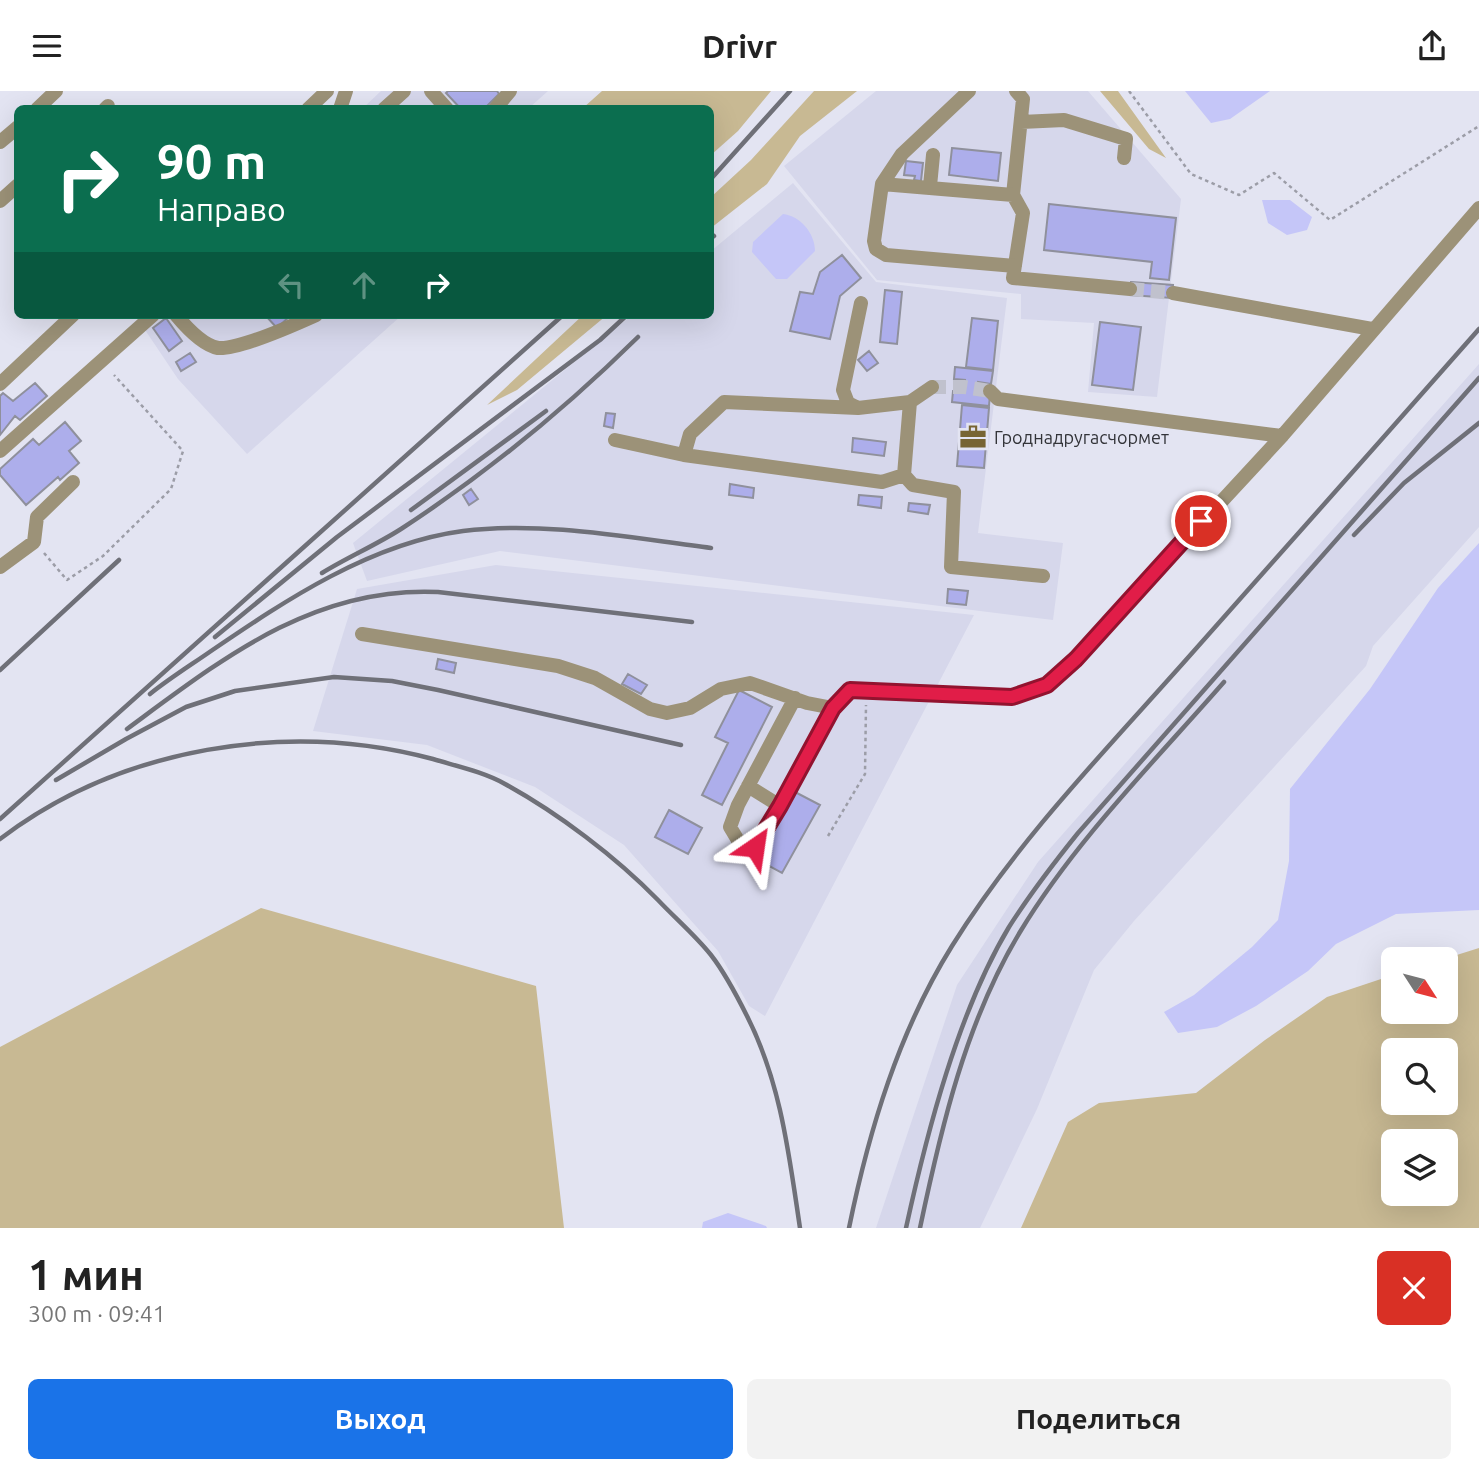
<!DOCTYPE html>
<html lang="ru">
<meta charset="utf-8">
<style>
:root{--surface:#fff;--page:#f2f2f2;--text:#222;--muted:#767676;--accent:#1a73e8}
body{margin:0;font-family:Ubuntu,sans-serif;background:var(--page);color:var(--text);height:100vh;display:flex;flex-direction:column;font-size:26px;white-space:nowrap}
*{box-sizing:border-box;margin:0}
p{font-size:23px;color:var(--muted)}
.icon{flex:none;width:38px;height:38px;fill:none;stroke:currentColor;stroke-width:2;stroke-linecap:round;stroke-linejoin:round}
.map{position:relative;height:1137px;overflow:hidden}
.drawer{display:flex;flex-direction:column;background:var(--surface);flex:1}
.drawer>*{flex:none}
.banner{position:absolute;left:14px;top:14px;width:700px;height:214px;border-radius:10px;box-shadow:0 7px 28px #0002;background:#0b6e4f;color:#fff;overflow:hidden}
.needle{width:46px;rotate:126deg}
.fabs{position:absolute;left:1381px;top:856px;display:grid;gap:14px}
.fabs a{display:grid;place-items:center;width:77px;height:77px;border-radius:10px;background:var(--surface);box-shadow:0 7px 28px #0002;font-size:35px}
.pin{position:absolute;display:grid;place-items:center;width:60px;height:60px;color:#fff;margin:-30px;border:4px solid #fff;border-radius:50%;box-shadow:0 2px 7px #0007}
.me{position:absolute;width:77px;margin:-38px;rotate:32deg;stroke-linejoin:round;filter:drop-shadow(0 0 5px #0008)}
.turn{display:flex;align-items:center;gap:24px;height:147px;padding:0 28px;font-size:32px}
.turn .icon{width:91px;height:91px;stroke-width:2.5}
.turn b{display:block;font-size:49px;line-height:60px}
.lanes{display:flex;align-items:center;height:66px;padding:0 28px;background:#0003;justify-content:center;gap:35px;direction:ltr}
.lanes .off{opacity:.35}
.round{display:grid;place-items:center;flex:none;width:74px;height:74px;border-radius:10px;background:var(--page)}
.headline{display:flex;align-items:center;justify-content:space-between;height:119px;padding:0 28px}
h1{font-size:42px;font-weight:700;line-height:52px}
.action{display:flex;gap:14px;margin-top:auto;padding:14px 28px}
.action a{flex:1;height:80px;border-radius:10px;background:var(--accent);color:#fff;font-size:28px;font-weight:700;line-height:80px;text-align:center}
.action a+a{background:var(--page);color:var(--text)}
header{display:flex;justify-content:space-between;align-items:center;height:91px;padding:0 28px;background:var(--surface);font-size:32px;font-weight:700}
.map>svg:first-child{display:block}
</style>
<header><svg class="icon" aria-label="menu" viewBox="0 0 24 24"><path d="M4 6h16M4 12h16M4 18h16"/></svg>Drivr<svg class="icon" aria-label="share" viewBox="0 0 24 24"><path d="M12 15V3M7 8l5-5 5 5M5 13v7h14v-7"/></svg></header>
<div class="map">
<svg width="1479" height="1137" viewBox="0 0 1479 1137">
<rect width="100%" height="100%" fill="#e3e4f2"/>
<path fill="#d6d7eb" d="M381 0H548L529 17 362 18Z
M876 0H1088L1181 108 1157 306 1088 301 1094 232 1021 228V203L877 189 784 75Z
M793 92 876 191 1007 207 978 442 1063 452 1053 529 500 460 367 490 353 452 632 224H710L711 160Z
M135 224H402L247 363 178 288Z
M1479 273V436L1373 555 1366 575 1134 830 1094 879 1037 1018 980 1137H876L957 894 1038 771Z
M496 474 974 524 765 925 749 915 718 860 624 754 535 696 427 654 313 640 357 498Z"/>
<path fill="#c8b993" fill-rule="evenodd" d="M602 0H771L738 40 711 64 710 18 583 17Z
M814 0H857L800 45 767 93 711 137V106L751 69Z
M1100 0H1118L1166 67 1149 58Z
M583 224H607L517 299 487 314Z
M261 817 536 895 564 1137H0V956Z
M1479 857V1137H1021L1068 1031 1099 1012 1196 1002 1265 949 1327 906 1393 884V920H1446L1444 868ZM1446 959V1012H1393V959ZM1446 1050V1102H1393V1050Z"/>
<path fill="#c5c6f8" d="M1185 0H1270L1230 28 1211 32Z
M1262 109H1290L1312 126 1307 139 1287 144 1268 132Z
M783 123C800 125 815 142 815 160L787 188H776L752 161 753 151Z
M1479 452V819L1396 823 1336 853 1308 880 1256 915 1217 936 1178 942 1164 921 1194 904 1252 856 1278 829 1289 770 1290 698 1370 598 1438 497Z
M728 1122 766 1135 767 1137H702L703 1131Z"/>
<path fill="#adaeeb" stroke="#8f909c" stroke-width="2" d="M448 0H497L499 3 484 18H461L446 2Z
M952 57 1001 62 998 90 949 84Z
M906 70 923 72 921 90 914 89 915 85 904 84Z
M1049 113 1176 127 1169 189 1150 187 1152 171 1044 159Z
M842 164 861 187 840 205 830 248 790 240 800 201 813 203 820 181Z
M1131 191 1173 194 1172 207 1130 204Z
M885 199 902 201 897 253 880 251Z
M265 224H291L277 237Z
M166 227 182 250 169 260 153 237Z
M972 227 998 230 993 279 966 276Z
M1100 231 1141 236 1133 299 1092 294Z
M869 260 878 272 867 280 858 269Z
M190 262 196 271 181 280 176 271Z
M955 276 993 280 991 293 978 291 977 302 990 303 989 315 952 311 953 300 964 301 965 289 954 288Z
M35 292 47 305 20 329 15 325 0 344V305L3 302 13 310Z
M962 314 989 317 984 377 957 375Z
M606 322 615 323 613 337 604 335Z
M65 331 81 350 69 360 79 372 60 389 58 386 26 414 0 384V378L33 348 39 354Z
M853 347 886 351 884 365 852 361Z
M730 393 754 397 753 407 729 404Z
M471 398 478 408 469 414 463 404Z
M859 404 882 406 881 417 858 414Z
M909 412 930 414 928 423 908 420Z
M948 498 968 500 966 514 947 512Z
M438 568 456 572 454 582 436 578Z
M628 583 647 594 641 603 622 593Z
M739 599 772 616 722 714 702 704 728 652 715 646Z
M795 701 820 714 782 782 758 769Z
M669 719 702 737 688 763 655 746Z"/>
<g fill="none" stroke-linecap="round" stroke-linejoin="round">
<path stroke="#c0c1cd" stroke-width="14" stroke-dasharray="14 7" stroke-linecap="butt" d="M1130 198 1173 202
M932 296H964L990 300"/>
<path stroke="#9c9da7" stroke-width="2.5" stroke-dasharray="3.5 3.5" stroke-linecap="butt" d="M1129 0 1191 83 1239 104 1274 82 1330 129 1479 35
M44 462 67 489 103 465 171 398 183 360 114 284
M828 745 865 683 866 614"/>
<path stroke="#9c9278" stroke-width="14" d="M431 0 447 18
M1016 0 1023 8 1013 104 1023 122 1013 187 1130 198
M37 18 56 0
M105 18 108 15
M308 18 327 0
M340 18 346 0
M384 18 404 0
M495 18 510 0
M1021 31 1064 29 1126 48 1124 67
M0 51 18 36
M882 93 902 63 969 0
M930 95 933 64
M1013 104 882 93 874 150 876 158 886 164 1015 175
M0 110 18 94
M1173 202 1372 238
M861 212 843 299 848 312 858 317 910 311 932 296
M176 224C186 236 202 254 218 257 239 259 296 233 316 224
M0 293 73 224
M990 300 998 308 1282 345
M910 311 904 384 913 394 954 401 951 476 1043 485
M858 317 724 311 690 343 684 364 882 391 904 384
M615 349 684 364
M0 360 153 224
M0 476 34 451 37 426 73 391
M362 543 558 575 595 587 650 618 667 622 690 617 721 598 750 592 807 612 833 617
M795 607 738 714 730 736 739 751 755 756 780 715 833 617 850 599 1012 606 1047 594 1076 568 1282 345 1479 117
M748 695 780 715"/>
<path stroke="#6f7078" stroke-width="4.5" d="M710 89 790 0
M710 148 714 145
M411 419 546 320
M1354 444 1404 392 1479 332
M322 482C348 466 376 454 401 438 487 382 565 318 638 246
M215 546 337 446 600 249 627 224
M0 579 119 469
M150 603C170 587 191 574 211 560 286 509 371 452 463 440 545 430 630 447 711 457
M127 638C222 568 313 495 438 501L692 531
M56 689 126 648 186 616 235 600 334 586 392 590 438 599 681 654
M0 728 563 224
M0 748C121 656 287 629 433 668 456 675 484 681 505 693 558 722 616 766 658 809 675 827 695 844 711 864 725 882 737 905 747 925 781 992 789 1064 800 1137
M849 1137C869 1039 899 940 952 855 1019 747 1110 655 1193 561 1289 453 1384 346 1479 238
M906 1137C927 1041 958 921 1009 836 1030 803 1053 773 1078 742L1479 287
M920 1137C941 1037 966 930 1020 841 1075 750 1154 671 1224 591"/>
</g>
<g fill="none" stroke-linecap="round" stroke-linejoin="round">
<g stroke="#92132f" stroke-width="18">
<path id="route" d="M755 756 780 715 833 617 850 599 1012 606 1047 594 1076 568 1201 430"/>
</g>
<use href="#route" stroke="#e11d48" stroke-width="12"/>
</g>
<defs>
<g id="office-bare" transform="scale(2.1)"><path d="M-6-3h4V-5.5h4V-3h4V5H-6ZM-1-4.5V-3h2v-1.5ZM-6 0V1H6V0Z" fill="#776433" stroke="#e3e4f2" stroke-width="2.5" paint-order="stroke"/></g>
</defs>
<g fill-rule="evenodd">
<use href="#office-bare" x="973" y="346"/>
</g>
<g text-anchor="middle" dominant-baseline="central" stroke-width="7" stroke-linejoin="round" paint-order="stroke">
<g font-size="18" fill="#333439" stroke="#e3e4f2" text-anchor="start">
<text x="994" y="346">Гроднадругасчормет</text>
</g>
</g>
</svg>
<div class="fabs">
<a><svg class="needle" viewBox="-14 -14 28 28"><path d="M0-13l5 13h-10z" fill="#e53935"/><path d="M0 13l5-13h-10z" fill="#767676"/></svg></a>
<a><svg class="icon" aria-label="search" viewBox="0 0 24 24"><circle cx="10" cy="10" r="6"/><path d="M15 15l6 6"/></svg></a>
<a><svg class="icon" aria-label="layers" viewBox="0 0 24 24"><path d="M12 4l9 5-9 5-9-5zM3 14l9 5 9-5"/></svg></a>
</div>
<div class="pin" style="left:1201px;top:430px;background:#d93025"><svg class="icon" aria-label="arrive" viewBox="0 0 24 24"><path d="M6 21V4h12l-3 4 3 4H6"/></svg></div>
<svg class="me" style="left:755px;top:756px" viewBox="-20 -20 40 40"><path d="M0-17L14 15 0 8-14 15z" fill="#e11d48" stroke="#fff" stroke-width="4"/></svg>
<div class="banner">
<div class="turn"><svg class="icon" aria-label="right" viewBox="0 0 24 24"><path d="M7 20v-9h11M14 6l5 5-5 5"/></svg><div><b>90 m</b>Направо</div></div>
<div class="lanes"><svg class="icon off" aria-label="left" viewBox="0 0 24 24"><path d="M17 20v-9H6M10 6l-5 5 5 5"/></svg><svg class="icon off" aria-label="ahead" viewBox="0 0 24 24"><path d="M12 20V5M6 11l6-6 6 6"/></svg><svg class="icon" aria-label="right" viewBox="0 0 24 24"><path d="M7 20v-9h11M14 6l5 5-5 5"/></svg></div>
</div>
</div>
<section class="drawer">
<div class="headline"><div><h1>1 мин</h1><p>300 m · 09:41</p></div><a class="round" style="background:#d93025;color:#fff"><svg class="icon" aria-label="close" viewBox="0 0 24 24"><path d="M6 6l12 12M18 6L6 18"/></svg></a></div>
<div class="action"><a>Выход</a><a>Поделиться</a></div>
</section>
